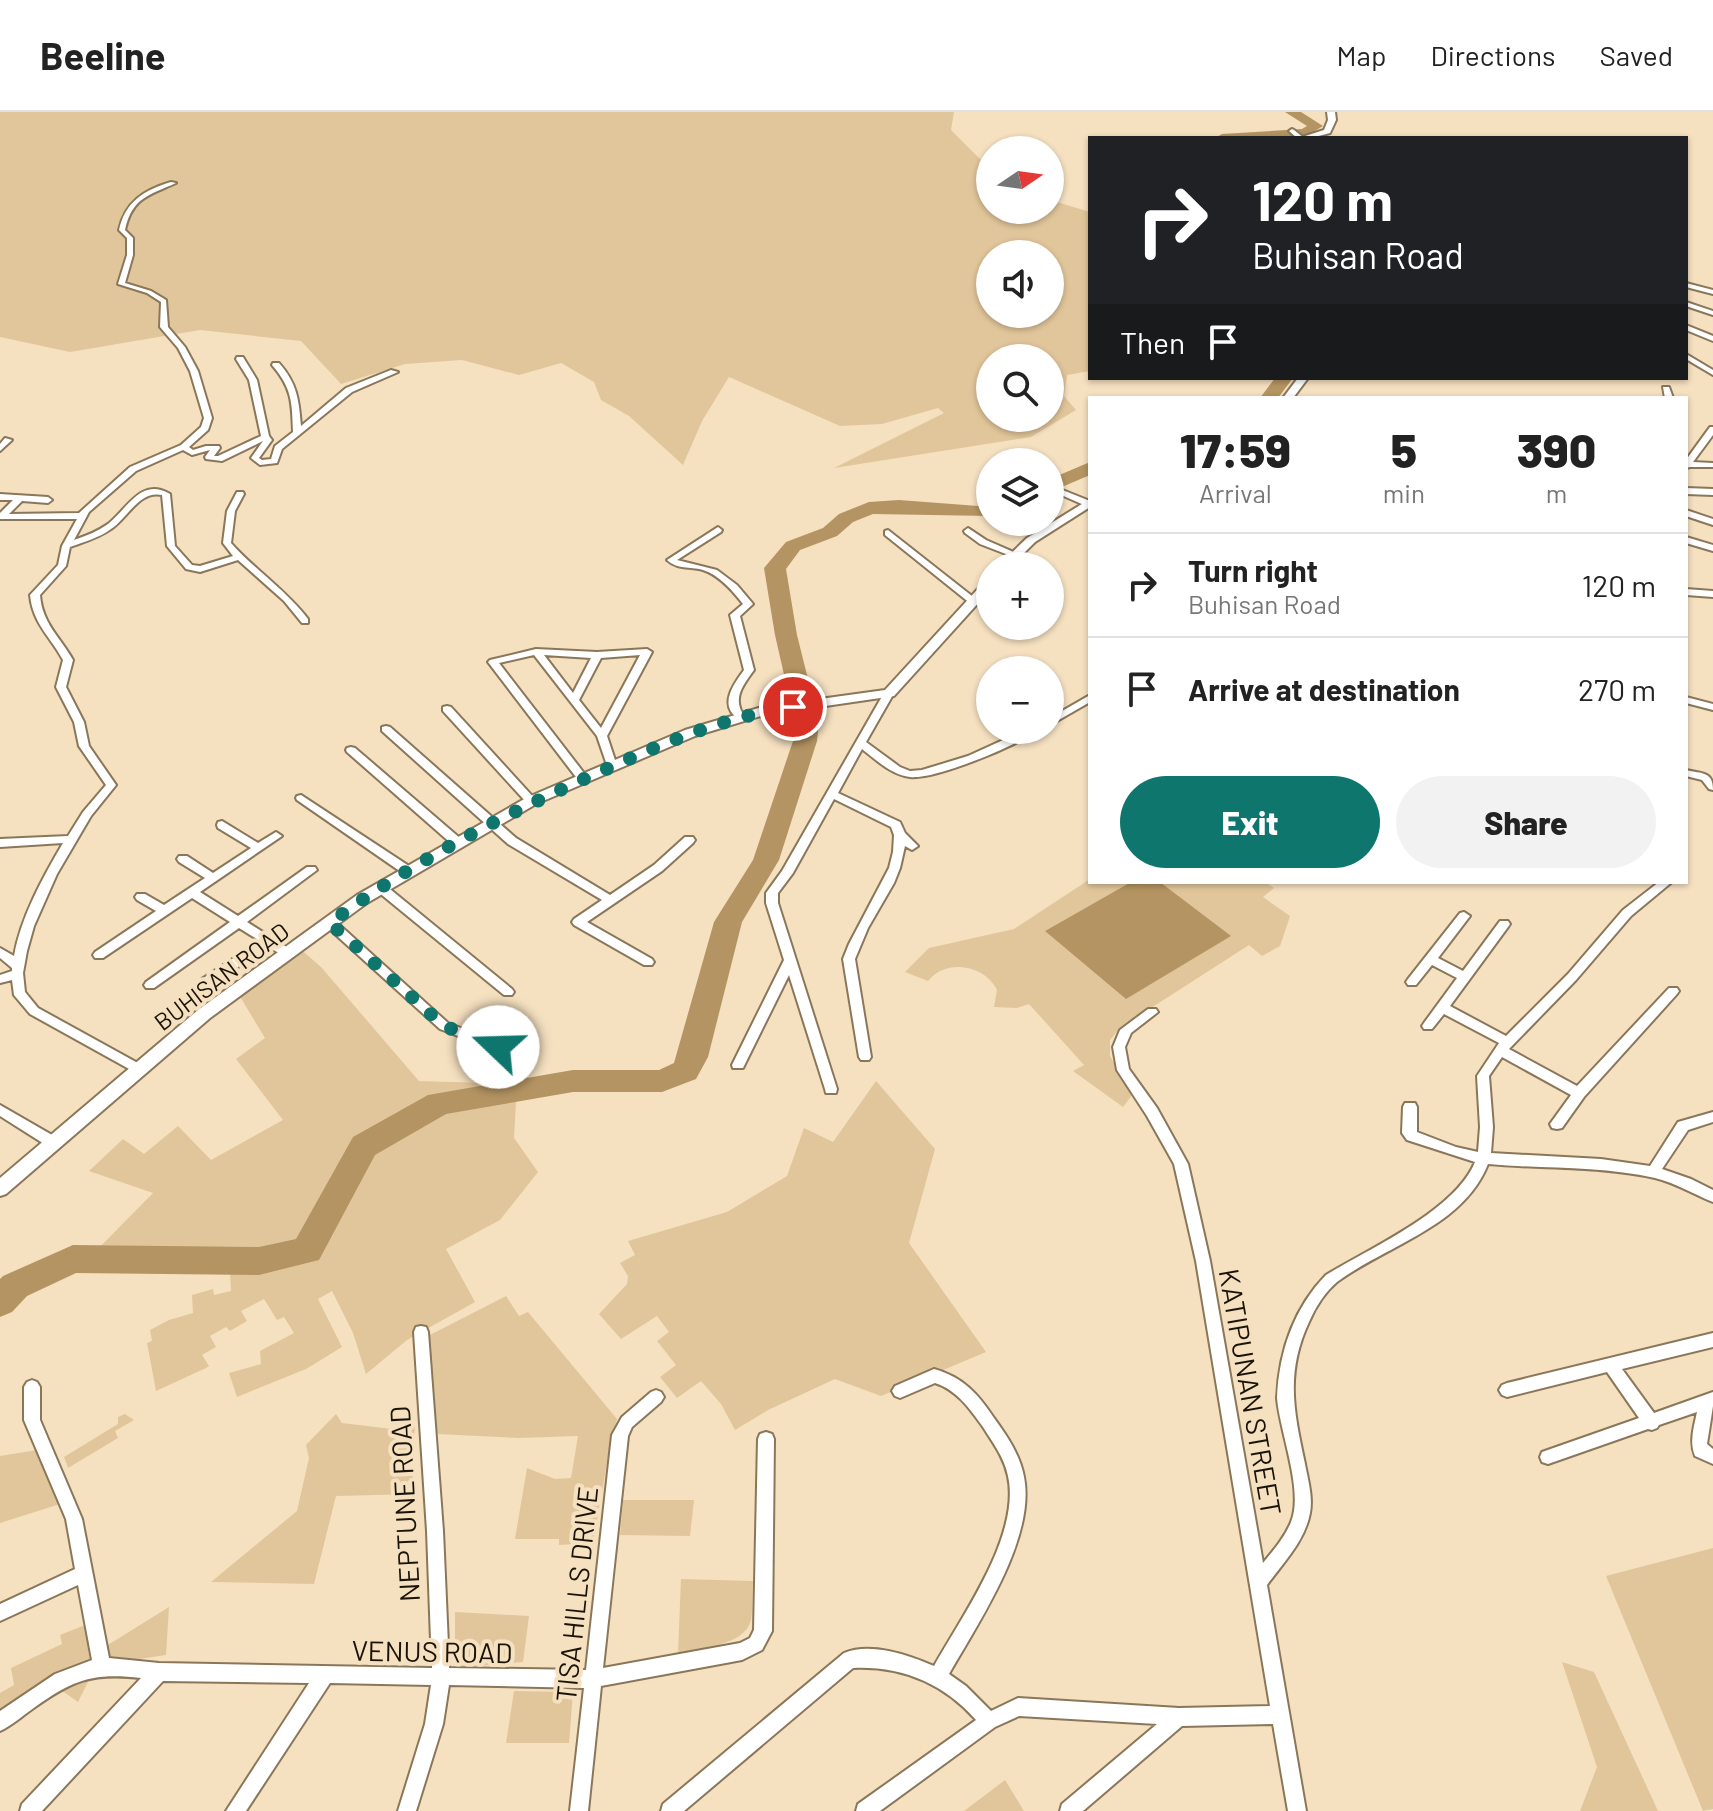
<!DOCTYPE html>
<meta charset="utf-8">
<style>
:root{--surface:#fff;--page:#f2f2f2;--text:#222;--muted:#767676;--line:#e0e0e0;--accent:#0f766e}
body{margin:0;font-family:Barlow,sans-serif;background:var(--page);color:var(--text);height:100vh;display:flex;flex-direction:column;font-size:30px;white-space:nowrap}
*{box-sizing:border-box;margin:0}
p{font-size:26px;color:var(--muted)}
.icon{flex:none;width:44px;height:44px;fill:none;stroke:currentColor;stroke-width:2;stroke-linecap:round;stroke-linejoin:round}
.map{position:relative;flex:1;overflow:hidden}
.sheet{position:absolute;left:1088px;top:284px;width:600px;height:488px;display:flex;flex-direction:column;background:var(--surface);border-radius:0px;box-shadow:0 2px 6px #0004}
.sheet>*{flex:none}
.banner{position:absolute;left:1088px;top:24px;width:600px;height:244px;border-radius:0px;box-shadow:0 2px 6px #0004;background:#202124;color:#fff;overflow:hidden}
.needle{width:52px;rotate:77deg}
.fabs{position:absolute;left:976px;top:24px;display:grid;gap:16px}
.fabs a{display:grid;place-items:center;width:88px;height:88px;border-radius:50%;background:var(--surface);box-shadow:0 2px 6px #0004;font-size:40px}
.pin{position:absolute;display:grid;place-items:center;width:68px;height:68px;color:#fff;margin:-34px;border:4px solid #fff;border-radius:50%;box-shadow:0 2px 8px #0007}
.me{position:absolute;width:88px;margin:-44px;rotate:291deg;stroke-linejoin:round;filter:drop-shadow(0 0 6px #0008)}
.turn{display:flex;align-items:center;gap:28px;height:168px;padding:0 32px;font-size:36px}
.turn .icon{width:104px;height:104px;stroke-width:2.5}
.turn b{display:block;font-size:56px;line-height:68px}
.then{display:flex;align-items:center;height:76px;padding:0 32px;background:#0003;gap:16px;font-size:30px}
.eta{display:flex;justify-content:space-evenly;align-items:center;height:136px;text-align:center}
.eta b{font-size:48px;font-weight:800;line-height:56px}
.primary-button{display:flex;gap:16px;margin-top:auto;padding:16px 32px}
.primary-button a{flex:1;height:92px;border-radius:48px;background:var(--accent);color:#fff;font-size:32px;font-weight:800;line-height:92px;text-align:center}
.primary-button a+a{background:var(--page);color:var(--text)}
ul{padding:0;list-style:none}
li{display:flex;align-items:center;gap:24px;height:104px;padding:0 32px;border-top:2px solid var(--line)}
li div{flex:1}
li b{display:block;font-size:30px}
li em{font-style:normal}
header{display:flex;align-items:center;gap:48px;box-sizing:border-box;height:112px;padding:0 40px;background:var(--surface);border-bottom:2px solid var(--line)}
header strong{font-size:38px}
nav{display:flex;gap:44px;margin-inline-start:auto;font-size:28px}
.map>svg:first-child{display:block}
</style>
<header>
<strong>Beeline</strong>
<nav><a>Map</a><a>Directions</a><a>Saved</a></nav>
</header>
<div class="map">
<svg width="1713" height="1699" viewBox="0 0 1713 1699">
<rect width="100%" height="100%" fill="#f5e0c0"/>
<path fill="#e2c69b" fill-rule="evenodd" d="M0 0H954L951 18 990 57V98H1050V88L1090 100V259L1067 263 1064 284 1076 298 1031 325 834 356 944 301 938 296 882 312 840 314 729 265 702 309 683 353 629 304 601 288 594 270 561 251 519 263 462 248 405 252 341 272 301 229 200 218 70 240 0 225ZM990 142H1050V202H990ZM990 246H1050V306H990Z
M1090 767V770H1131L1045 819 1230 824 1160 770H1271L1268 772 1274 776 1263 785 1290 804 1280 834 1262 844 1249 833 1120 916 1110 928V944L1132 983 1123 995 1073 959 1084 953 1029 892 1017 896 994 895 997 878C985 853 946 846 928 869L905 860 929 836 1014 817Z
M298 835 321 855 419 969 517 972 514 1026 538 1060 500 1108 446 1137 475 1190 407 1228 366 1262 353 1221 332 1179 318 1187 342 1235 306 1257 237 1285 229 1261 261 1252 260 1239 294 1221 284 1205 277 1208 264 1187 241 1199 247 1209 230 1219 226 1215 210 1224 216 1235 202 1243 209 1254 206 1256 156 1279 147 1231 152 1229 150 1218 169 1208 193 1201 192 1183 213 1177 214 1183 231 1179 230 1159 218 1158 219 1154 234 1149 88 1147 153 1081 89 1059 123 1027 144 1042 178 1014 211 1048 283 1008 236 947 265 926 236 878Z
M876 969 935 1037 909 1131 986 1240 881 1284 835 1267 768 1298 735 1318 721 1292 701 1269 677 1286 660 1265 676 1253 657 1229 669 1220 657 1204 621 1227 599 1202 627 1172 628 1164 620 1151 635 1143 628 1129 727 1100 787 1064 804 1016 833 1030Z
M506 1184 519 1204 528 1200 617 1307 611 1328 593 1431 559 1433V1427H515L527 1356 555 1367 571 1366 578 1324 519 1326 437 1322 426 1225Z
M125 1302 134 1308 115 1319 118 1326 68 1356 64 1345 118 1312V1305Z
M336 1302 342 1311 392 1317 415 1314 412 1350 414 1382 336 1384 314 1472 211 1470 297 1399 309 1346 306 1333Z
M37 1338 60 1392 0 1411V1344Z
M623 1388H694L690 1424 620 1423Z
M1713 1436V1697L1703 1699 1606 1464Z
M681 1467 753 1469C752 1481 753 1496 751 1508 745 1534 699 1536 678 1541Z
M169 1495 166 1543 106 1552 103 1536Z
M455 1500 529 1504 523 1550 465 1555 458 1552 455 1546Z
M90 1511 101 1562 89 1568 78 1590 61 1578 0 1620V1581L14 1573 11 1556 62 1532 60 1523Z
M1562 1550 1594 1560 1658 1699H1580L1597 1655Z
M514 1579 573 1580 569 1631H506Z
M1005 1668 1024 1699H964Z"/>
<path fill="#b49462" d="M1131 770H1160L1231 824 1126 887 1045 819Z"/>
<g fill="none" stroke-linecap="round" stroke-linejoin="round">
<path fill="#b49462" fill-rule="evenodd" d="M1285 0H1301L1323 14 1305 25 1215 26 1222 22 1302 17 1307 14Z
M1275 266H1293L1278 286H1260Z
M1090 350V363L1050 380V367Z
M899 388 978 394 990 392V404L873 402 853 410 837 424 800 438 786 457 797 523 819 611 817 629 779 748 742 810 708 945 696 967 662 980H573L446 1002 375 1043 319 1148 259 1163 76 1161 27 1184 12 1200 0 1205V1167L3 1164 73 1133 259 1135 296 1127 353 1025 428 983 573 958H659L674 951 714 810 753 748 793 629 795 611 775 523 764 456 786 430 823 416 839 402 869 390Z"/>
<g stroke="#8a775a" stroke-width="4">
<path id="minor" d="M1292 17 1294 18 1304 26H1297L1289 19Z
M171 70 176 71C150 83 132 85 125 118L133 126V143L125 171 151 179 166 188 168 215 185 235 198 259 212 306 208 318 189 335 193 338 206 334H219L220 336 214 344H218L261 324 249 268 236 247 237 245H243L257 268 269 324 272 328 259 346 262 348 271 347 275 334 293 320C292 290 292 276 272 253L273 251H279C297 271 299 288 301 314L346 276 391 258 398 260 352 280 282 337 277 351 260 353 251 346 263 329 222 349 206 347 205 345 210 338 192 343 183 338 136 359 89 400 74 428C86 424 98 419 108 412 128 396 141 365 170 382L175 434 192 453 200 454 233 444 223 431 227 399 237 380H243L244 382 235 399 231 431C255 458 286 478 308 507V511H302L284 489 238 448 200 460 186 457 167 434 162 383C139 378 128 406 111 417 99 426 84 430 70 435L66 454 40 483C42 511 60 525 73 548L66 575 84 610 89 634 116 673 91 704 57 762 34 814 27 839 23 861 25 880 38 896 145 955 146 958 145 961 140 963 30 902 14 883 12 868 0 871V863L12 859V856L0 846V836L14 844C21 805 43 765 63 731L0 735V727L68 724 83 700 106 673 79 634 74 610 56 575 63 548C50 524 33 512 30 483L58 453 62 434 77 407H0V401L13 388H0V382L48 385 52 388 48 391 22 389 9 402 79 401 130 355 181 333 201 315 204 306 190 259 178 236 160 215 161 190 147 181 118 172 127 143V126L119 118C125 90 144 78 171 70Z
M1686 171 1713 178V182L1686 175Z
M1686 190 1713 199V203L1686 194Z
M1686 213 1713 224V229L1686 218Z
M1686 242 1713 258V263L1686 247Z
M1663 275H1669L1673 286H1665Z
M1710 315H1713V323L1693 350 1713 351V355H1690L1686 356V348Z
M5 326 12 328 0 339V332Z
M1050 373 1090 389V393H1084L1050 378Z
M1686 376 1713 377V383L1686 382Z
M1686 398 1713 407V413L1686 404Z
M718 415 722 418 721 420 677 448 717 458 737 473 753 492 740 504 754 558C743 573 732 586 744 604L739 607C718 594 733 573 744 558L730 503 743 492C733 479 719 463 703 458 689 454 678 458 667 448Z
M968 416 986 428 1018 442 1014 445 1011 444 980 432 965 421 964 419Z
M888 418 977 488V492H971L885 423V419Z
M1686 425 1713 433V439L1686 431Z
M1686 477 1713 479V485L1686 483Z
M536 537 597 540 647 537 652 540 607 624 617 654 616 656H608L597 624 534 543 499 551 587 665 588 667 587 669H579L488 550 490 548ZM544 543 591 546 573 581ZM640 543 601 616 579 588 601 546Z
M889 578 894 581 866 630 900 655 910 659 922 658 968 644 1025 618H1038C1019 633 935 668 910 665 892 663 876 648 862 637L838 681 900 710 905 721 918 734 912 738 905 734 900 756 894 771 868 816 855 847 871 945 869 948H861L859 945 843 847 849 832 889 756 893 740 894 723 891 715 834 687 793 761 778 781V791L837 977 836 981H826L825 977 789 863 743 956H733L732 953 784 848 766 791V781L782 759 884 581Z
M1090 583V590L1050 613V606Z
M1686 585 1713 592V598L1686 591Z
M447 594 451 595 535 687 536 689 535 691H527L443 599V595Z
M386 614 390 615 516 726 610 783 654 753 685 725H693L695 728 693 731 662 759 587 810 652 847 654 850 652 853H644L574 813 572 810 574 807 602 788 508 732 382 619V615Z
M351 635 355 636 461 727 463 730 461 733H453L347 640 346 638 347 636Z
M1686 658C1702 662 1713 659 1713 678L1709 677 1702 668 1686 664Z
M301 683 412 756 414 759 412 762H404L297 688 296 686 297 684Z
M222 709 258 731 276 720 282 724 200 780 238 804 307 755H315L317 758 247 810 293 839 295 842 293 845H285L269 835 210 873H202L200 870 202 867 260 829 239 816 154 876H146L144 873 146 870 230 810 192 786 103 846H95L93 843 95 840 156 799 137 788 135 785 137 782H145L164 793 205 766 179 750 177 747 179 744H187L213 761 251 736 218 716 217 713 218 710Z
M1659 770H1672L1631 804 1576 868 1509 937 1577 974 1669 876H1677L1679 879 1677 882 1584 985 1562 1016 1557 1017 1552 1016 1550 1012 1571 983 1502 945 1489 964 1493 1015 1491 1041 1601 1047 1650 1054 1678 1010 1713 1000V1010L1688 1018 1662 1057 1691 1067 1713 1078V1090C1693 1082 1676 1071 1655 1066 1601 1054 1544 1057 1488 1052 1463 1115 1387 1133 1337 1170 1325 1180 1315 1196 1309 1210 1285 1261 1294 1300 1305 1352 1308 1368 1313 1385 1310 1401 1305 1429 1283 1451 1267 1473L1306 1699H1288L1273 1612 1182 1614 1083 1699H1060L1062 1692 1157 1612 1019 1604 995 1615 880 1699H856L858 1692 976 1608C943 1571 902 1554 853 1556L684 1699H661L663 1692 844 1541C871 1530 908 1543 934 1554 962 1504 1021 1423 1008 1364 1004 1345 993 1331 983 1315 970 1297 957 1278 935 1271L900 1286 895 1284 892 1279 895 1274 934 1257C963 1265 978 1282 994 1306 1007 1324 1020 1343 1024 1365 1036 1426 978 1511 949 1562L966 1574 991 1599 1018 1586 1179 1596 1270 1594 1196 1149 1174 1052 1147 1004 1117 958 1113 935 1120 918 1148 897H1156L1158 900 1131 921 1125 935 1129 957 1157 996 1188 1052 1210 1149 1263 1451C1273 1439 1285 1425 1291 1410 1304 1379 1280 1321 1277 1286 1279 1240 1294 1196 1326 1163 1370 1136 1455 1099 1475 1050L1407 1028 1402 1021 1403 995 1405 991H1415L1417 995V1020L1456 1035 1478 1040 1480 1015 1477 964 1499 931 1444 902 1432 917H1424L1422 914 1424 911 1457 866 1432 853 1416 873H1408L1406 870 1408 867 1460 801 1464 800 1470 804 1438 846 1463 859 1500 809H1508L1510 812 1508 815 1450 894 1506 924 1568 862 1623 798Z
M381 772 385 773 512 877 514 880 512 883H504L377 779 375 776Z
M330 807 334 808 448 911 502 932 504 935 502 938H494L440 917 326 814 324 811Z
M0 993 59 1027 61 1031 59 1035 54 1036 49 1035 0 1004Z
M421 1214 426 1215 428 1220 443 1419 449 1556 586 1558 612 1323 622 1305 651 1280 656 1278 661 1280 664 1285 661 1290 632 1315 628 1324 603 1556 740 1531 750 1526 754 1518 758 1327 760 1322 766 1320 772 1322 774 1327 772 1519 762 1538 742 1548 601 1574 588 1699H570L584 1576 449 1573 443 1612 416 1699H398L425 1612 431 1573 330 1571 246 1699H226L309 1571 163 1569 42 1699H20L22 1692 141 1566C91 1560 71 1569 31 1598 21 1605 11 1614 0 1619V1599L55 1562 92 1548 78 1473 0 1509V1492L75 1457 66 1407 24 1308V1275L27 1270 32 1268 37 1270 40 1275V1308L82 1407 109 1546 159 1551 432 1556 427 1419 414 1220 416 1215Z
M1713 1221V1235L1622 1257 1654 1301 1713 1280V1294L1707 1332 1713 1337V1352L1695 1344C1689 1329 1694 1315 1697 1300L1659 1313 1657 1316 1652 1318 1648 1317 1548 1352 1542 1350 1540 1345 1542 1340 1639 1306 1607 1260 1507 1285 1502 1283 1499 1278 1502 1273 1507 1271Z"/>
</g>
<g stroke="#8a775a" stroke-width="4">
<path id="tertiary" d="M1327 0H1335L1336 8 1330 21 1311 26H1299L1324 18 1328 8Z
M1298 266H1308L1293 286H1283Z
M1090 387V395L1035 430 1011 454H998L1027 426Z
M990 467V478L894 584 764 603 695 624 536 692 367 791 210 906 6 1082 0 1084V1066L198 898 357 783 526 686 685 618 762 595 885 578 986 468Z"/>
</g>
<use href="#minor" fill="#fff" fill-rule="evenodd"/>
<use href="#tertiary" fill="#fff" fill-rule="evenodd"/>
</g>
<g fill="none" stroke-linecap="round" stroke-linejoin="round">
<path stroke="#0f766e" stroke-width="14" stroke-dasharray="0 25.2" d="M498 935 444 914 330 811C417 746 514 698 613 654 671 628 729 604 793 595"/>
</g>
<g text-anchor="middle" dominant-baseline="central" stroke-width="8" stroke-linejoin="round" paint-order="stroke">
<g font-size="24" fill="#1a1307" stroke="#f5e0c0">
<text transform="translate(221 864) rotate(-37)">BUHISAN ROAD</text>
</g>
<g font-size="28" fill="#1a1307" stroke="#f5e0c0">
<text transform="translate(1251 1280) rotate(80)">KATIPUNAN STREET</text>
<text transform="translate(404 1392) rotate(-93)">NEPTUNE ROAD</text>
<text transform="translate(576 1482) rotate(-84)">TISA HILLS DRIVE</text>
<text transform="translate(432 1539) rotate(1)">VENUS ROAD</text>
</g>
</g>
</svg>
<div class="fabs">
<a><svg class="needle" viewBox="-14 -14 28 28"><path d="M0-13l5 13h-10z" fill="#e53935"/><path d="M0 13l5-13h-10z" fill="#767676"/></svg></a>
<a><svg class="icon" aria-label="sound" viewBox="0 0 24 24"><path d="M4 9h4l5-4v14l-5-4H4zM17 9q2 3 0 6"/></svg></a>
<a><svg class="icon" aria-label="search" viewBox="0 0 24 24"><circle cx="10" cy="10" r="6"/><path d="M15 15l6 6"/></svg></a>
<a><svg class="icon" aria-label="layers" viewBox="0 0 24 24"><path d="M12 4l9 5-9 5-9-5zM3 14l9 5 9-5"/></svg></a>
<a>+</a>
<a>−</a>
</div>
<div class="pin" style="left:793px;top:595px;background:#d93025"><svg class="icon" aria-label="arrive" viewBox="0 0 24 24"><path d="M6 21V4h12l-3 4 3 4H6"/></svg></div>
<svg class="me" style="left:498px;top:935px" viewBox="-20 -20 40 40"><circle r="19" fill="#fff"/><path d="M0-13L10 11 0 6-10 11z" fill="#0f766e"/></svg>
<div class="banner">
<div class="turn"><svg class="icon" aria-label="right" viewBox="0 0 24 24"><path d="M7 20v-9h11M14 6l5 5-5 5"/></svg><div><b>120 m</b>Buhisan Road</div></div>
<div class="then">Then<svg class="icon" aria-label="arrive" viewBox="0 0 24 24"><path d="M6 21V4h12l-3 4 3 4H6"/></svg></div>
</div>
<section class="sheet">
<div class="eta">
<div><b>17:59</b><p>Arrival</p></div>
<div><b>5</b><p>min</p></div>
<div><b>390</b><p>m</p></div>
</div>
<ul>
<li><svg class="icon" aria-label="right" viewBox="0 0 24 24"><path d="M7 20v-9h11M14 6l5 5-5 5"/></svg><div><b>Turn right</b><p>Buhisan Road</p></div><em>120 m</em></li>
<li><svg class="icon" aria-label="arrive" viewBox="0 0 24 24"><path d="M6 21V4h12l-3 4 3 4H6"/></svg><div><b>Arrive at destination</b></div><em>270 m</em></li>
</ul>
<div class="primary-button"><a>Exit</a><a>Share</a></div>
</section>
</div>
